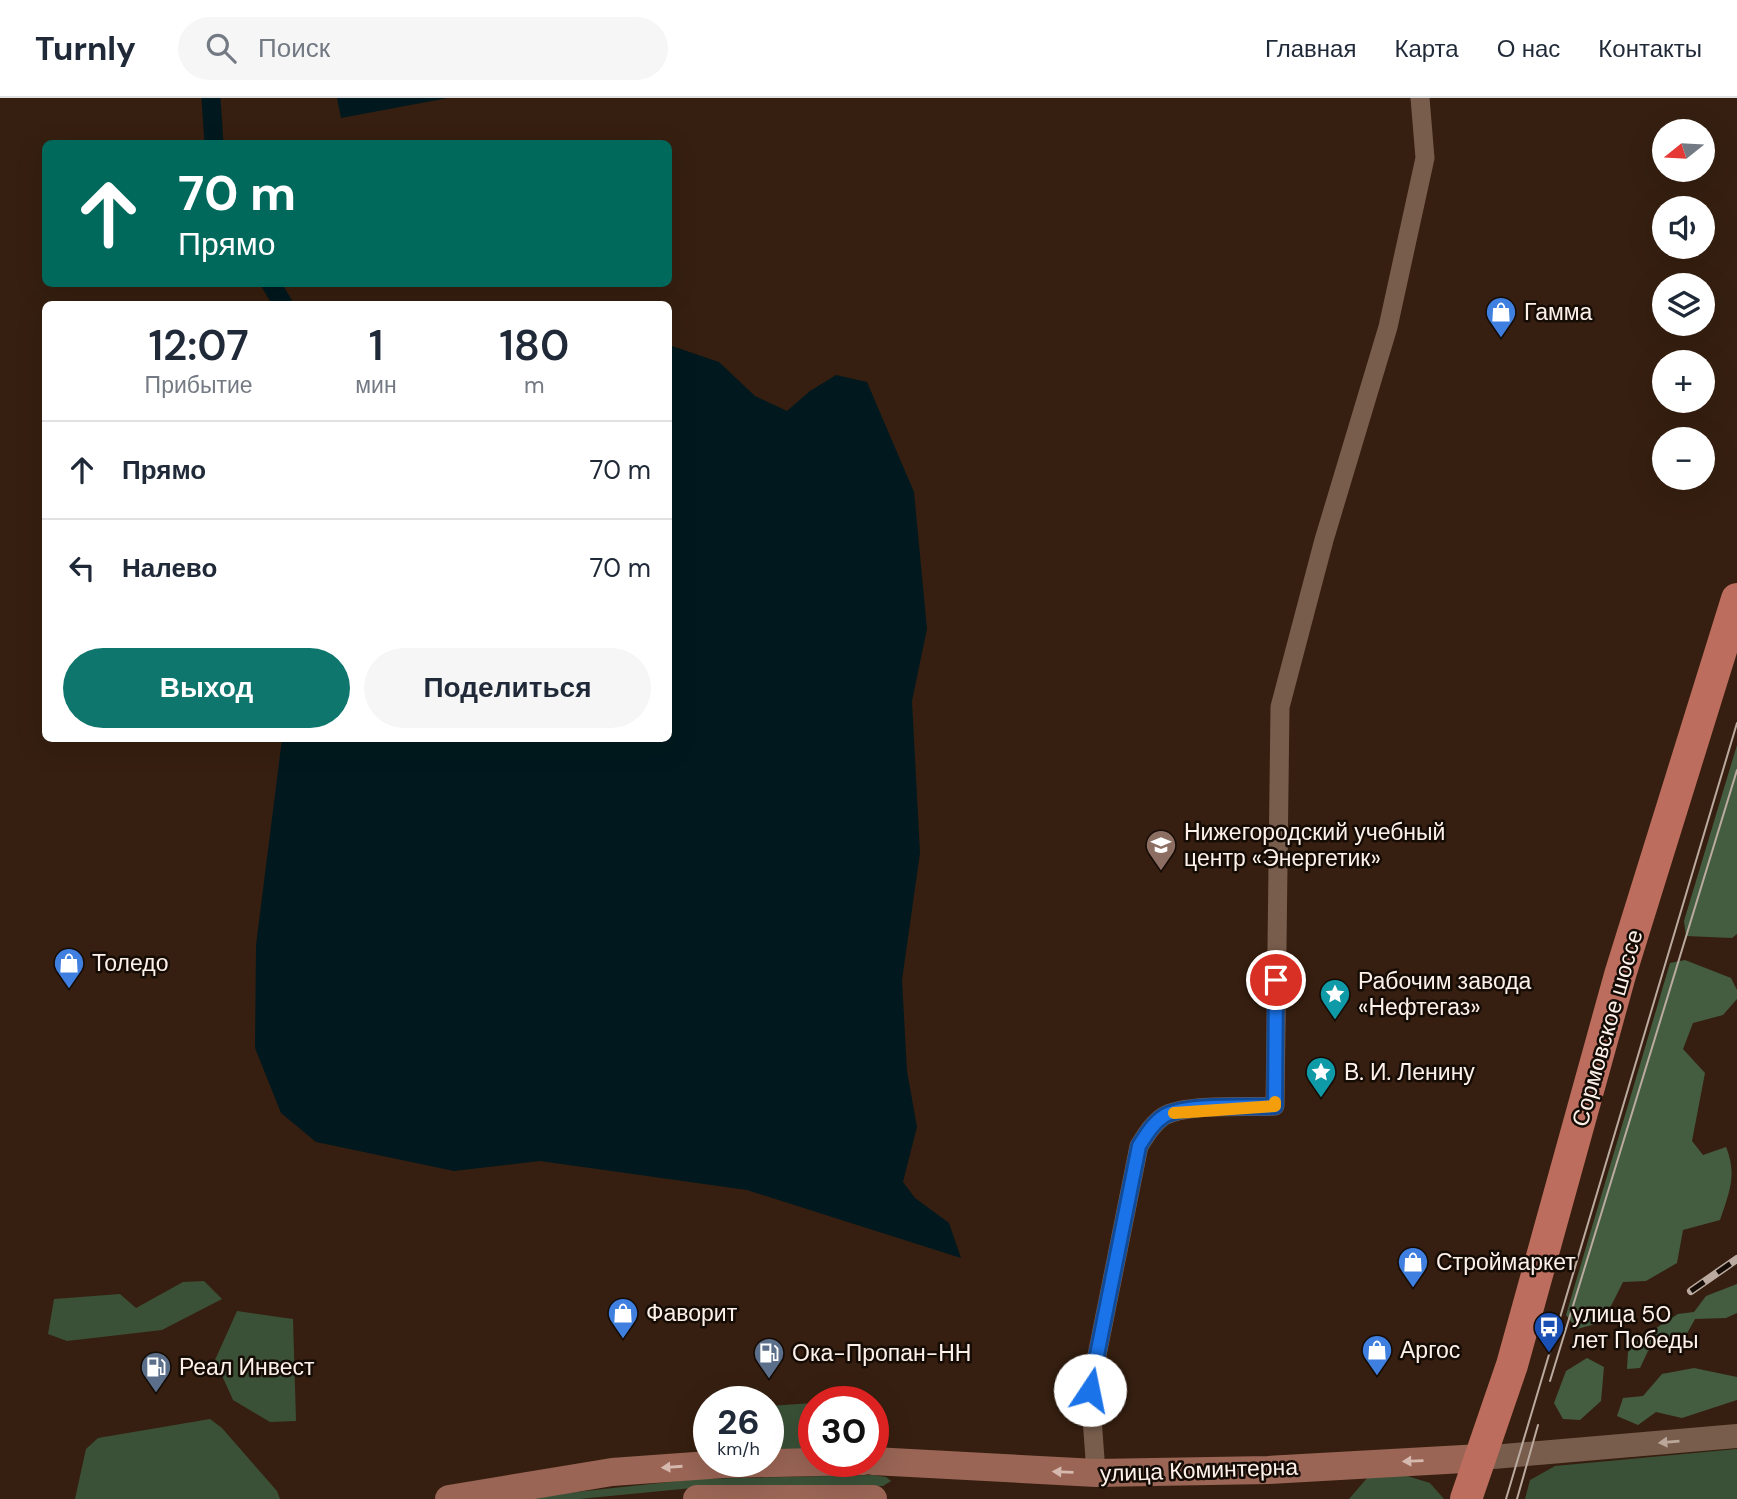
<!DOCTYPE html>
<html lang="ru">
<meta charset="utf-8">
<style>
:root{--surface:#fff;--page:#f6f6f7;--text:#1f2937;--muted:#747a83;--line:#e0e1e3;--accent:#0f766e}
body{margin:0;font-family:"DM Sans",sans-serif;background:var(--page);color:var(--text);height:100vh;display:flex;flex-direction:column;font-size:26px;white-space:nowrap}
*{box-sizing:border-box;margin:0}
p{font-size:23px;color:var(--muted)}
.icon{flex:none;width:38px;height:38px;fill:none;stroke:currentColor;stroke-width:2;stroke-linecap:round;stroke-linejoin:round}
.map{position:relative;flex:1;overflow:hidden}
.drawer{position:absolute;left:42px;top:203px;width:630px;height:441px;display:flex;flex-direction:column;background:var(--surface);border-radius:10px;box-shadow:0 7px 28px #0002}
.drawer>*{flex:none}
.top-card{position:absolute;left:42px;top:42px;width:630px;height:147px;border-radius:10px;box-shadow:0 7px 28px #0002;background:#00695c;color:#fff;overflow:hidden}
.needle{width:46px;rotate:252deg}
.fabs{position:absolute;left:1652px;top:21px;display:grid;gap:14px}
.fabs a{display:grid;place-items:center;width:63px;height:63px;border-radius:50%;background:var(--surface);box-shadow:0 7px 28px #0002;font-size:35px}
.speed{position:absolute;left:693px;top:1288px;display:flex;gap:14px;font-size:35px;font-weight:700;text-align:center}
.speed>*{display:grid;place-content:center;width:91px;height:91px;border-radius:50%;background:var(--surface);box-shadow:0 7px 28px #0002;line-height:1}
.speed small{font-size:18px;font-weight:400}
.speed .limit{border:10px solid #d22;background:#fff;color:#111}
.pin{position:absolute;display:grid;place-items:center;width:60px;height:60px;color:#fff;margin:-30px;border:4px solid #fff;border-radius:50%;box-shadow:0 2px 7px #0007}
.me{position:absolute;width:77px;margin:-38px;rotate:11deg;stroke-linejoin:round;filter:drop-shadow(0 0 5px #0008)}
.turn{display:flex;align-items:center;gap:24px;height:147px;padding:0 21px;font-size:32px}
.turn .icon{width:91px;height:91px;stroke-width:2.5}
.turn b{display:block;font-size:49px;line-height:60px}
.eta{display:flex;justify-content:space-evenly;align-items:center;height:119px;text-align:center}
.eta b{font-size:42px;font-weight:600;line-height:49px}
.primary-button{display:flex;gap:14px;margin-top:auto;padding:14px 21px}
.primary-button a{flex:1;height:80px;border-radius:42px;background:var(--accent);color:#fff;font-size:28px;font-weight:600;line-height:80px;text-align:center}
.primary-button a+a{background:var(--page);color:var(--text)}
ul{padding:0;list-style:none}
li{display:flex;align-items:center;gap:21px;height:98px;padding:0 21px;border-top:2px solid var(--line)}
li div{flex:1}
li b{display:block;font-size:26px}
li em{font-style:normal}
header{display:flex;align-items:center;gap:42px;box-sizing:border-box;height:98px;padding:0 35px;background:var(--surface);border-bottom:2px solid var(--line)}
header strong{font-size:33px}
nav{display:flex;gap:38px;margin-inline-start:auto;font-size:24px}
.search{width:490px;height:63px;background:var(--page);display:flex;align-items:center;gap:18px;box-sizing:border-box;padding:0 24px;border-radius:38px;color:var(--muted);font-size:26px}
.map>svg:first-child{display:block}
</style>
<header>
<strong>Turnly</strong>
<div class="search"><svg class="icon" aria-label="search" viewBox="0 0 24 24"><circle cx="10" cy="10" r="6"/><path d="M15 15l6 6"/></svg>Поиск</div>
<nav><a>Главная</a><a>Карта</a><a>О нас</a><a>Контакты</a></nav>
</header>
<div class="map">
<svg width="1737" height="1401" viewBox="0 0 1737 1401">
<rect width="100%" height="100%" fill="#361f10"/>
<path fill="#3a5137" d="M204 1183 222 1201 162 1232 67 1243 48 1236 54 1201 120 1196 136 1210 183 1184Z
M237 1213 293 1221 296 1323 270 1324 233 1302 215 1262Z
M814 1305V1353L768 1354V1308Z
M210 1321 222 1330 277 1393 280 1401H75L86 1351 98 1340Z
M1737 1351V1401H1525L1530 1382 1555 1368Z
M873 1377 886 1379 891 1383 883 1388H713L579 1401H511L697 1381Z
M1404 1377 1430 1385 1444 1401H1349L1368 1379Z"/>
<path fill="#445d41" d="M1737 647V836L1732 840 1686 838 1684 823Z
M1685 862 1731 880 1737 892V901L1723 917 1693 925 1683 951 1705 975 1692 1043 1703 1057 1726 1049C1737 1076 1730 1093 1720 1122L1683 1132 1677 1165 1646 1183 1623 1184 1603 1224 1577 1231 1566 1217 1670 865Z
M1737 1186V1215L1726 1220 1695 1221 1685 1239 1648 1253 1640 1270 1627 1271 1628 1254 1639 1241 1678 1216 1694 1214 1706 1198Z
M1587 1260 1604 1269 1601 1303 1580 1322 1563 1321 1554 1305 1566 1273Z
M1694 1270 1737 1279V1302L1682 1320 1656 1314 1638 1327 1617 1318 1623 1300 1643 1298 1662 1276Z"/>
<path fill="#01191e" d="M337 0H448L341 20Z
M669 247 719 264 755 298 787 313 810 293 836 277 867 284 914 394 927 531 912 603 920 755 902 882 907 973 917 1029 903 1084 915 1100 949 1125 961 1160 747 1092 540 1063 454 1073 316 1044 281 1015 255 950 256 847 282 641 668 640Z"/>
<g fill="none" stroke-linecap="round" stroke-linejoin="round">
<path stroke="#01191e" stroke-width="19" d="M211 0 214 46
M271 186 283 206"/>
<path stroke="#785d4c" stroke-width="19" d="M1096 1375 1090 1292 1139 1048C1146 1037 1153 1025 1164 1018 1187 1005 1248 1010 1275 1008L1280 609 1324 442 1388 229 1425 60 1420 0"/>
<path stroke="#785d4c" stroke-width="24" d="M1481 1360 1737 1338"/>
<path stroke="#9a6555" stroke-width="28" d="M873 1363 1096 1375 1268 1372 1481 1360
M449 1401 612 1374 723 1366 863 1363
M697 1401H873"/>
<path stroke="#bc6d5d" stroke-width="32" d="M1466 1401 1512 1267 1620 877 1737 501"/>
<path stroke="#bbaaa0" stroke-width="2" d="M1550 1283 1737 672
M1506 1401 1737 625
M1517 1401 1538 1327"/>
<g stroke="#bbaaa0" stroke-width="8">
<path id="rail" d="M1691 1193 1737 1161"/>
</g>
<use href="#rail" stroke="#160c06" stroke-width="5" stroke-dasharray="16" stroke-linecap="butt"/>
</g>
<defs><path id="oneway-solid" d="M-6-.8H1V-3.2L6.5 0L1 3.2V.8H-6Z" transform="scale(1.75)"/></defs>
<use fill="#bba79a" href="#oneway-solid" transform="translate(1669 1344) rotate(175)"/>
<g fill="#d6b9ae">
<use href="#oneway-solid" transform="translate(1413 1363) rotate(178)"/>
<use href="#oneway-solid" transform="translate(672 1369) rotate(176)"/>
<use href="#oneway-solid" transform="translate(1063 1374) rotate(-178)"/>
</g>
<g fill="none" stroke-linecap="round" stroke-linejoin="round">
<g stroke="#114b97" stroke-width="18">
<path id="route" d="M1090 1292 1139 1048C1146 1037 1153 1025 1164 1018 1187 1005 1248 1010 1275 1008L1276 882"/>
</g>
<use href="#route" stroke="#1a73e8" stroke-width="12"/>
<path stroke="#f59e0b" stroke-width="12" d="M1174 1015 1275 1008V1004"/>
</g>
<defs>
<g id="shop-pin" transform="scale(1.575)"><path d="M0 17L-7.5 6A9.5 9.5 0 1 1 7.5 6Z" fill="#3f7fe0" stroke="#160c06"/><path d="M-5-2.5h2.3a2.7 3.5 0 0 1 5.4 0H5L5.5 6h-11ZM-1.5-2.5h3a1.5 2.3 0 0 0-3 0Z" fill="#fff"/></g>
<g id="university-pin" transform="scale(1.575)"><path d="M0 17L-7.5 6A9.5 9.5 0 1 1 7.5 6Z" fill="#8d6e63" stroke="#160c06"/><path d="M0-5L7-2L0 1L-7-2ZM-4 1L0 2.5L4 1V4Q0 6-4 4Z" fill="#fff"/></g>
<g id="sight-pin" transform="scale(1.575)"><path d="M0 17L-7.5 6A9.5 9.5 0 1 1 7.5 6Z" fill="#0f9aa8" stroke="#160c06"/><path d="M0-6L1.8-2.2L6-1.7L2.9 1.2L3.7 5.4L0 3.3L-3.7 5.4L-2.9 1.2L-6-1.7L-1.8-2.2Z" fill="#fff"/></g>
<g id="bus-pin" transform="scale(1.575)"><path d="M0 17L-7.5 6A9.5 9.5 0 1 1 7.5 6Z" fill="#1a4fb4" stroke="#160c06"/><path d="M-5-6H5V4H4V6H2V4H-2V6H-4V4H-5ZM-3.5-4V0h7V-4ZM-3.5 1.2v1.5H-2V1.2ZM2 1.2v1.5H3.5V1.2Z" fill="#fff"/></g>
<g id="fuel-pin" transform="scale(1.575)"><path d="M0 17L-7.5 6A9.5 9.5 0 1 1 7.5 6Z" fill="#5c6f8a" stroke="#160c06"/><path d="M-5.5-6h7V0h2V4h1.3V-2.5L3-4.5l.8-.8L6-3V5H2.5V1h-1V6h-7ZM-4.2-4.7v3.2H.2V-4.7Z" fill="#fff"/></g>
</defs>
<g fill-rule="evenodd">
<use href="#shop-pin" x="1501" y="214"/>
<use href="#university-pin" x="1161" y="747"/>
<use href="#shop-pin" x="69" y="865"/>
<use href="#sight-pin" x="1335" y="896"/>
<use href="#sight-pin" x="1321" y="974"/>
<use href="#shop-pin" x="1413" y="1164"/>
<use href="#shop-pin" x="623" y="1215"/>
<use href="#bus-pin" x="1549" y="1229"/>
<use href="#shop-pin" x="1377" y="1252"/>
<use href="#fuel-pin" x="769" y="1255"/>
<use href="#fuel-pin" x="156" y="1269"/>
</g>
<g text-anchor="middle" dominant-baseline="central" stroke-width="5" stroke-linejoin="round" paint-order="stroke">
<g font-size="23" fill="#fef1e9" stroke="#160c06" text-anchor="start">
<text x="1524" y="214">Гамма</text>
<text x="1184" y="734">Нижегородский учебный<tspan x="1184" dy="26">центр «Энергетик»</tspan></text>
<text x="92" y="865">Толедо</text>
<text x="1358" y="883">Рабочим завода<tspan x="1358" dy="26">«Нефтегаз»</tspan></text>
<text x="1344" y="974">В. И. Ленину</text>
<text x="1436" y="1164">Строймаркет</text>
<text x="646" y="1215">Фаворит</text>
<text x="1572" y="1216">улица 50<tspan x="1572" dy="26">лет Победы</tspan></text>
<text x="1400" y="1252">Аргос</text>
<text x="792" y="1255">Ока-Пропан-НН</text>
<text x="179" y="1269">Реал Инвест</text>
</g>
<g font-size="23" fill="#fef1e9" stroke="#160c06">
<text transform="translate(1607 930) rotate(-74)">Сормовское шоссе</text>
<text transform="translate(1199 1372) rotate(-2)">улица Коминтерна</text>
</g>
</g>
</svg>
<div class="fabs">
<a><svg class="needle" viewBox="-14 -14 28 28"><path d="M0-13l5 13h-10z" fill="#e53935"/><path d="M0 13l5-13h-10z" fill="#747a83"/></svg></a>
<a><svg class="icon" aria-label="sound" viewBox="0 0 24 24"><path d="M4 9h4l5-4v14l-5-4H4zM17 9q2 3 0 6"/></svg></a>
<a><svg class="icon" aria-label="layers" viewBox="0 0 24 24"><path d="M12 4l9 5-9 5-9-5zM3 14l9 5 9-5"/></svg></a>
<a>+</a>
<a>−</a>
</div>
<div class="speed"><div>26<small>km/h</small></div><div class="limit">30</div></div>
<div class="pin" style="left:1276px;top:882px;background:#d93025"><svg class="icon" aria-label="arrive" viewBox="0 0 24 24"><path d="M6 21V4h12l-3 4 3 4H6"/></svg></div>
<svg class="me" style="left:1090px;top:1292px" viewBox="-20 -20 40 40"><circle r="19" fill="#fff"/><path d="M0-13L10 11 0 6-10 11z" fill="#1a73e8"/></svg>
<div class="top-card">
<div class="turn"><svg class="icon" aria-label="ahead" viewBox="0 0 24 24"><path d="M12 20V5M6 11l6-6 6 6"/></svg><div><b>70 m</b>Прямо</div></div>
</div>
<section class="drawer">
<div class="eta">
<div><b>12:07</b><p>Прибытие</p></div>
<div><b>1</b><p>мин</p></div>
<div><b>180</b><p>m</p></div>
</div>
<ul>
<li><svg class="icon" aria-label="ahead" viewBox="0 0 24 24"><path d="M12 20V5M6 11l6-6 6 6"/></svg><div><b>Прямо</b></div><em>70 m</em></li>
<li><svg class="icon" aria-label="left" viewBox="0 0 24 24"><path d="M17 20v-9H6M10 6l-5 5 5 5"/></svg><div><b>Налево</b></div><em>70 m</em></li>
</ul>
<div class="primary-button"><a>Выход</a><a>Поделиться</a></div>
</section>
</div>
